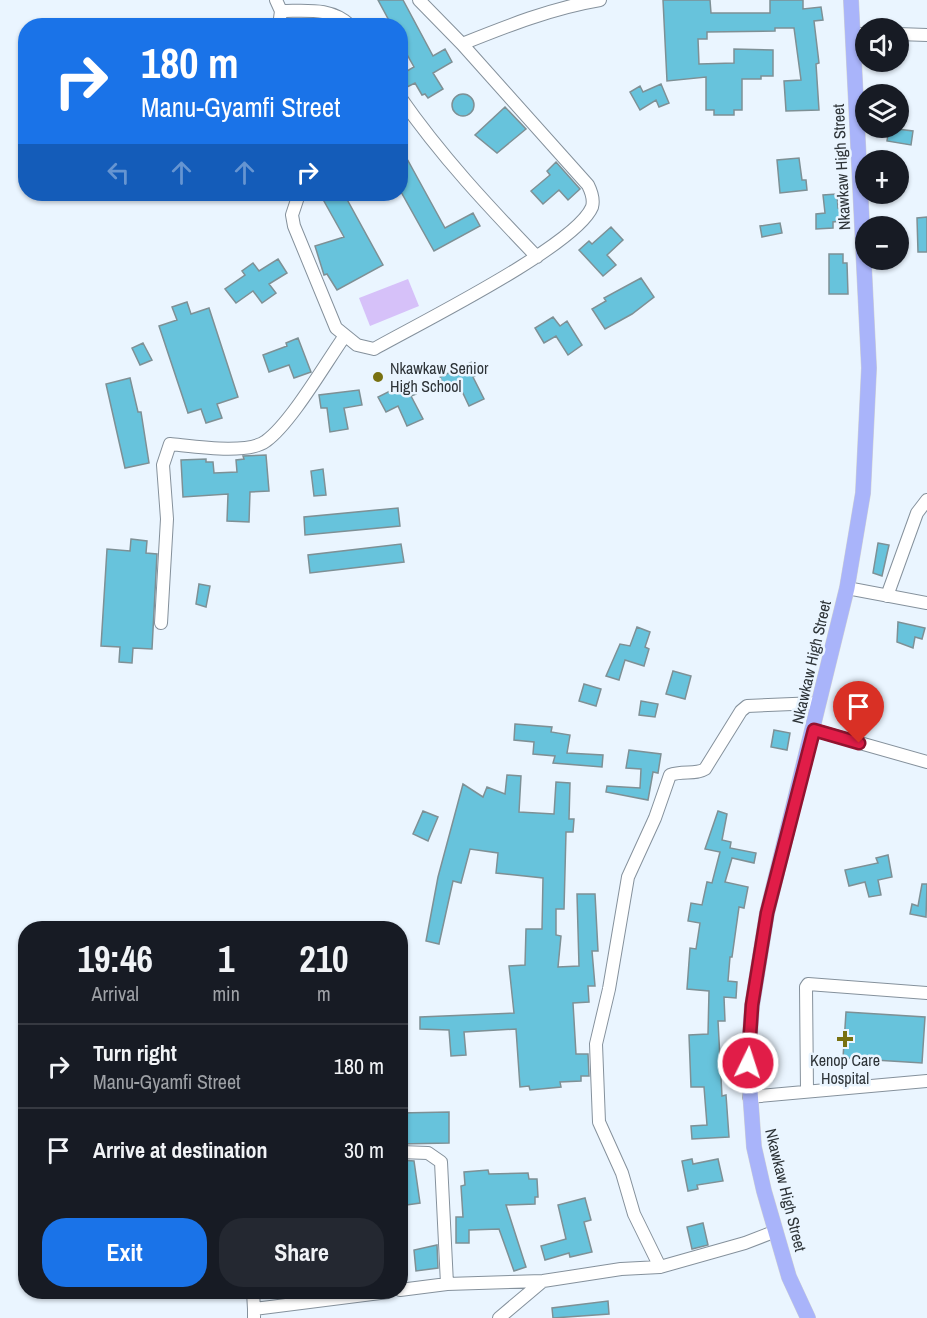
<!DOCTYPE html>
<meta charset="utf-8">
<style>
:root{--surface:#171b24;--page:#242831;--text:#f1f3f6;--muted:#9ea1a6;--line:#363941;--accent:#1a73e8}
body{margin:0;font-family:"Archivo Narrow",sans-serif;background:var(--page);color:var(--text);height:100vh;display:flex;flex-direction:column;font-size:22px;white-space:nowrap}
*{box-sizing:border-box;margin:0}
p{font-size:20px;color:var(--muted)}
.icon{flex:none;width:33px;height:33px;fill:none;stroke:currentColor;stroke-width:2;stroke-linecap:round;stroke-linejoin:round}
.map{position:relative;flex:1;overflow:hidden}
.side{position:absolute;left:18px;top:921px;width:390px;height:378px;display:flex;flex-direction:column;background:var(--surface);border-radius:24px;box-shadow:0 2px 4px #0004}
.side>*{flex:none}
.guide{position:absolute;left:18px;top:18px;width:390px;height:183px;border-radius:24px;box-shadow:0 2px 4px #0004;background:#1a73e8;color:#fff;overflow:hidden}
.fabs{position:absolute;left:855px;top:18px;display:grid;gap:12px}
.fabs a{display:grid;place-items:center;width:54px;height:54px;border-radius:50%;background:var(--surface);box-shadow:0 2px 4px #0004;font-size:30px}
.pin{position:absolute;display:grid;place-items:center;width:51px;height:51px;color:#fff;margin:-62px -26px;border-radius:50% 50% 50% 0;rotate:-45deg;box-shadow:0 0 6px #0007}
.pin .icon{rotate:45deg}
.me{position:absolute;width:66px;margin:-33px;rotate:4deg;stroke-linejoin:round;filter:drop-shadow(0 0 4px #0008)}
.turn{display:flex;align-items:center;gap:21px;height:126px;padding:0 24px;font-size:27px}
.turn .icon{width:78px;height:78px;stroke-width:2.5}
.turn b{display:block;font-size:42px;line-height:51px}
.lanes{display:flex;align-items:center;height:57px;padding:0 24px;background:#0003;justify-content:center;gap:30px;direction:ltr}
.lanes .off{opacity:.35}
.eta{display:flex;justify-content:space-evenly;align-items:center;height:102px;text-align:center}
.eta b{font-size:36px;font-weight:700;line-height:42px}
.action{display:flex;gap:12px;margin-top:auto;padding:12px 24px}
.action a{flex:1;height:69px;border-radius:24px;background:var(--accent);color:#fff;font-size:24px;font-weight:700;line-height:69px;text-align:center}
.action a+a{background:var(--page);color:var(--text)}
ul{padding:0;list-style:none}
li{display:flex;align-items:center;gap:18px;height:84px;padding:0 24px;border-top:2px solid var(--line)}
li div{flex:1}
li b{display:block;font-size:22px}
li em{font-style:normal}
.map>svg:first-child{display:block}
</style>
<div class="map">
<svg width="927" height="1318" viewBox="0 0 927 1318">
<rect width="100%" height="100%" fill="#eaf5ff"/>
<path fill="#d6c1f9" d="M408 279 419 306 370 326 359 298Z"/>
<path fill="#67c3dc" stroke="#7e9095" stroke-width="1.5" d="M378 0H403L433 56 445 49 452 62 433 73 443 89 428 98 425 94 422 95 415 83 407 87 400 75 414 67 400 42V26H392Z
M663 0H710L711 13H770V0H803V9L821 7 823 20 814 21 819 63 816 64 819 110 786 111 784 81 801 80 794 28H775V31L707 32V39H698L699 64 734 63V49L773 50V76H761V79H742V110H734V115H714V110H706V77L667 81Z
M661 84 669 103 659 107 656 100 640 110 630 92 640 86 643 92Z
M452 105a11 11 0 1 1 22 0a11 11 0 1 1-22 0Z
M505 107 526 129 497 153 475 135Z
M889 128 913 131 911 145 887 141Z
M400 146 445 228 473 213 480 226 434 251 400 190Z
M799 158 802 180H806L807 190 780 193 777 160Z
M556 162 580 189 568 200 559 190 543 204 531 191 550 175 547 171Z
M320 194H344L383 265 337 290 327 274 324 275 315 246 344 237Z
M837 194 838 208 846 207 848 220 833 222V228L816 229V214L825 213 823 195Z
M927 217V252H918L917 218Z
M780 223 782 233 762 237 760 226Z
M611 227 623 240 607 255 616 265 603 276 579 250 589 241 592 244Z
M829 254H843V263H847L848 294H829Z
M278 259 287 273 269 284 276 293 262 303 253 291 236 303 225 289 245 275 242 271 253 263 259 271Z
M641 278 654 297 632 314 605 329 592 309 606 301 604 298Z
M187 302 191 314 209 308 238 397 217 404 222 418 206 423 201 409 188 413 159 326 177 320 172 307Z
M553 317 560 326 567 321 582 345 568 355 556 336 544 343 535 328Z
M298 338 311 372 294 378 289 365 269 372 263 355 287 346 286 343Z
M143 343 152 360 140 365 132 348Z
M472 362 478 374 473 377 484 399 469 406 460 387 447 392 440 377Z
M130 378 138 412H141L149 463 125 468 106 384Z
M410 381 416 394 411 396 423 419 407 426 398 406 386 412 378 397Z
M359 390 362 405 344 408 348 429 330 432 327 408H321L319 395Z
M266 455 269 491 250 492 249 522 227 521 228 494 183 497 181 460 206 459V462H213L214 473 237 472 236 460 244 459 243 456Z
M323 469 326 495 314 496 311 471Z
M398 508 400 526 305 535 304 517Z
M131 539 147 541 146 553 157 554 152 649 133 648 132 663 119 662 120 647 101 646 107 549 130 551Z
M878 543 889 545 882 576 873 573Z
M401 544 404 562 310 573 308 555Z
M199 584 210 586 206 607 196 604Z
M898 622 925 628 922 639 915 637 913 648 897 642Z
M637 627 650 632 645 647 649 649 644 666 625 660 619 680 606 676 620 644 630 646Z
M673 671 691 676 685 699 666 694Z
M584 684 601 689 596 706 579 701Z
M641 701 658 704 655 717 639 715Z
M515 724 552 727 551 732 570 735 567 753 603 755 602 767 553 763 555 756 533 754 534 742 514 740Z
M774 730 790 733 787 750 771 747Z
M629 750 661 754 658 773 653 772 648 800 606 792 607 786 640 788 641 769 626 768Z
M507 775 521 776 519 812 554 814 556 782 570 783 569 819H574L573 832H566L564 909H556V935L561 936 558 967 579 966 577 894H595L598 951H592L595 986H588L589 1002 573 1003 576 1054H588L589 1076H581V1081L560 1082 561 1087 530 1090 529 1086 520 1087 516 1029 464 1032 466 1055 451 1056 449 1030 420 1029V1017L514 1013 509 966 525 965 526 929H542L543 878 496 873 498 853 470 849 461 883 453 881 439 944 426 941 438 877 463 784 483 797 487 787 505 794Z
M423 811 438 817 428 841 413 834Z
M718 811 727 814 722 840 731 842 730 848 756 853 754 863 732 858 725 882 748 887 744 908 739 907 732 957H730L728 981 737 982 736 998 724 997 725 1021H718L722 1096 726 1095 729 1137 692 1139 691 1126 707 1125 704 1087H691L689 1035 708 1034 709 991 687 989 690 948 696 949 700 923 688 921 691 903 702 905 707 882 712 883 720 852 705 849Z
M888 855 892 877 878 880 881 895 869 897 865 882 849 886 845 870 878 863 876 858Z
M922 884H927L926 917 910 914 912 904 918 906Z
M846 1012 925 1017 922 1063 843 1058Z
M449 1112V1143L400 1144V1113Z
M692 1159 693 1164 718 1159 723 1181 697 1185 698 1189 688 1191 682 1161Z
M400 1160 414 1161 420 1203 400 1206Z
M488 1170 489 1174 528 1173 529 1179H537L538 1197H535V1204L506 1205 526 1267 514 1271 499 1229 469 1230V1243H456V1217H463L461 1186 465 1185 464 1172Z
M585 1198 591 1220 584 1222 592 1252 570 1257 569 1253 545 1260 541 1246 566 1239 558 1205Z
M703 1223 708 1245 692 1249 687 1227Z
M437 1245 438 1268 416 1271 414 1250Z
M608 1301 609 1314 553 1318 552 1308Z"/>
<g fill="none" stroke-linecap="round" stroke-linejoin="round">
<g stroke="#85919c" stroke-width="14">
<path id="minor" d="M276 0 281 11 279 26
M281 11C307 11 331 7 351 26
M854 34H866
M898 34 927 35
M462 44C507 26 552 8 600 0
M400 97C441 156 488 206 537 257
M299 194 292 215 294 226 336 328 357 345 374 349C416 325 576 246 592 207 594 200 591 191 588 185L462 44 419 0
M847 588 927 603
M887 596 917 513 927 500
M161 623 167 519 163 465 170 444C192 446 248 455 266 441 291 423 325 364 344 337
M814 730 927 762
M807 1091 806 987 808 984 927 993
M749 1097 927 1081
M400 1152 428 1153 441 1162 447 1284
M660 1267 634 1214 622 1173 599 1122 596 1044 609 989 628 877 655 818 670 775C682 770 696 775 705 769L741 711 747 706 817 703
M400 1290 447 1284 543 1281 621 1269 660 1267 745 1243 776 1231
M253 1292 254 1309
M254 1318V1309L388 1292
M499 1318 543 1281"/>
</g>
<g stroke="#d1d2d3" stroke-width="16">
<path id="major" d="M808 1318 789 1277 764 1191 754 1147 748 1063 752 1006 767 913 847 588 863 493 869 368 851 0"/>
</g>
<use href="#minor" stroke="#fff" stroke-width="12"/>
<use href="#major" stroke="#a9b4fa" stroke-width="15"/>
</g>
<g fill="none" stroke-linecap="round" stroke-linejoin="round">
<g stroke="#92132f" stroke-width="15">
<path id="route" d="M748 1063 752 1005 767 913 814 730 859 743"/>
</g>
<use href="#route" stroke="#e11d48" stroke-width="10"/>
</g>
<g fill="#787111" stroke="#eaf5ff" stroke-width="2">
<circle cx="378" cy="377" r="6"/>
<path d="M842 1030h6v6h6v6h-6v6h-6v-6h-6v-6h6z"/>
</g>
<g text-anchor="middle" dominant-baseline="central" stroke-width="5" stroke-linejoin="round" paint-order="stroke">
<g font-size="16" fill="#2e3438" stroke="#eaf5ff">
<text transform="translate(841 167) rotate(-93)">Nkawkaw High Street</text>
<text transform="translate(811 662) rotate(-77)">Nkawkaw High Street</text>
<text transform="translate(786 1190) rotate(76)">Nkawkaw High Street</text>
</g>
<g font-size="16" fill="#2e3438" stroke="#eaf5ff" text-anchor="start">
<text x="390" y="368">Nkawkaw Senior<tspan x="390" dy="18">High School</tspan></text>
<text x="845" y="1060" text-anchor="middle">Kenop Care<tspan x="845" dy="18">Hospital</tspan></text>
</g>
</g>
</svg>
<div class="fabs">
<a><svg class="icon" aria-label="sound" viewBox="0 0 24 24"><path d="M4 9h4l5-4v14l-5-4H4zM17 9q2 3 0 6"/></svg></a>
<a><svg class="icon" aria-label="layers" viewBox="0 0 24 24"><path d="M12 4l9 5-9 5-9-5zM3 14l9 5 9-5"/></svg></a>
<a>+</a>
<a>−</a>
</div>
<div class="pin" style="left:859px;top:743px;background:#d93025"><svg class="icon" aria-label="arrive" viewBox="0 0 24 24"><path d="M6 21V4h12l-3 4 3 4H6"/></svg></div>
<svg class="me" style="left:748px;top:1063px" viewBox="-20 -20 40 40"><circle r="17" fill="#e11d48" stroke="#fff" stroke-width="3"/><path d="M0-11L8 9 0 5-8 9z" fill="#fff"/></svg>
<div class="guide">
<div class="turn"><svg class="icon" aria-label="right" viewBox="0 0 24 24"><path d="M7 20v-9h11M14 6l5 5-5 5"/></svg><div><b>180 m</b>Manu-Gyamfi Street</div></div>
<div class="lanes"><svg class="icon off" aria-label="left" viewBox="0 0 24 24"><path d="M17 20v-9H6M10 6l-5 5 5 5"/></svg><svg class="icon off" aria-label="ahead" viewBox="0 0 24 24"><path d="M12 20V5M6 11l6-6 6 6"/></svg><svg class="icon off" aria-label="ahead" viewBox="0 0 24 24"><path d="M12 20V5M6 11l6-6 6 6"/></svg><svg class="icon" aria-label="right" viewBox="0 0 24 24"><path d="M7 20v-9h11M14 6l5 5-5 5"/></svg></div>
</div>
<section class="side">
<div class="eta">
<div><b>19:46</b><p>Arrival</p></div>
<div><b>1</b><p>min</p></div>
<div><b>210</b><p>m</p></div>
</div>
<ul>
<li><svg class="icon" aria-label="right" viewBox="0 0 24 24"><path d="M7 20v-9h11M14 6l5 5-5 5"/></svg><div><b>Turn right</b><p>Manu-Gyamfi Street</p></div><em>180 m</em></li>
<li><svg class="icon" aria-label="arrive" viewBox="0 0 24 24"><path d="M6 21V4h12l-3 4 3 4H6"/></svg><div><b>Arrive at destination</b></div><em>30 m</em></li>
</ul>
<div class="action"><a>Exit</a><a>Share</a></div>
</section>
</div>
